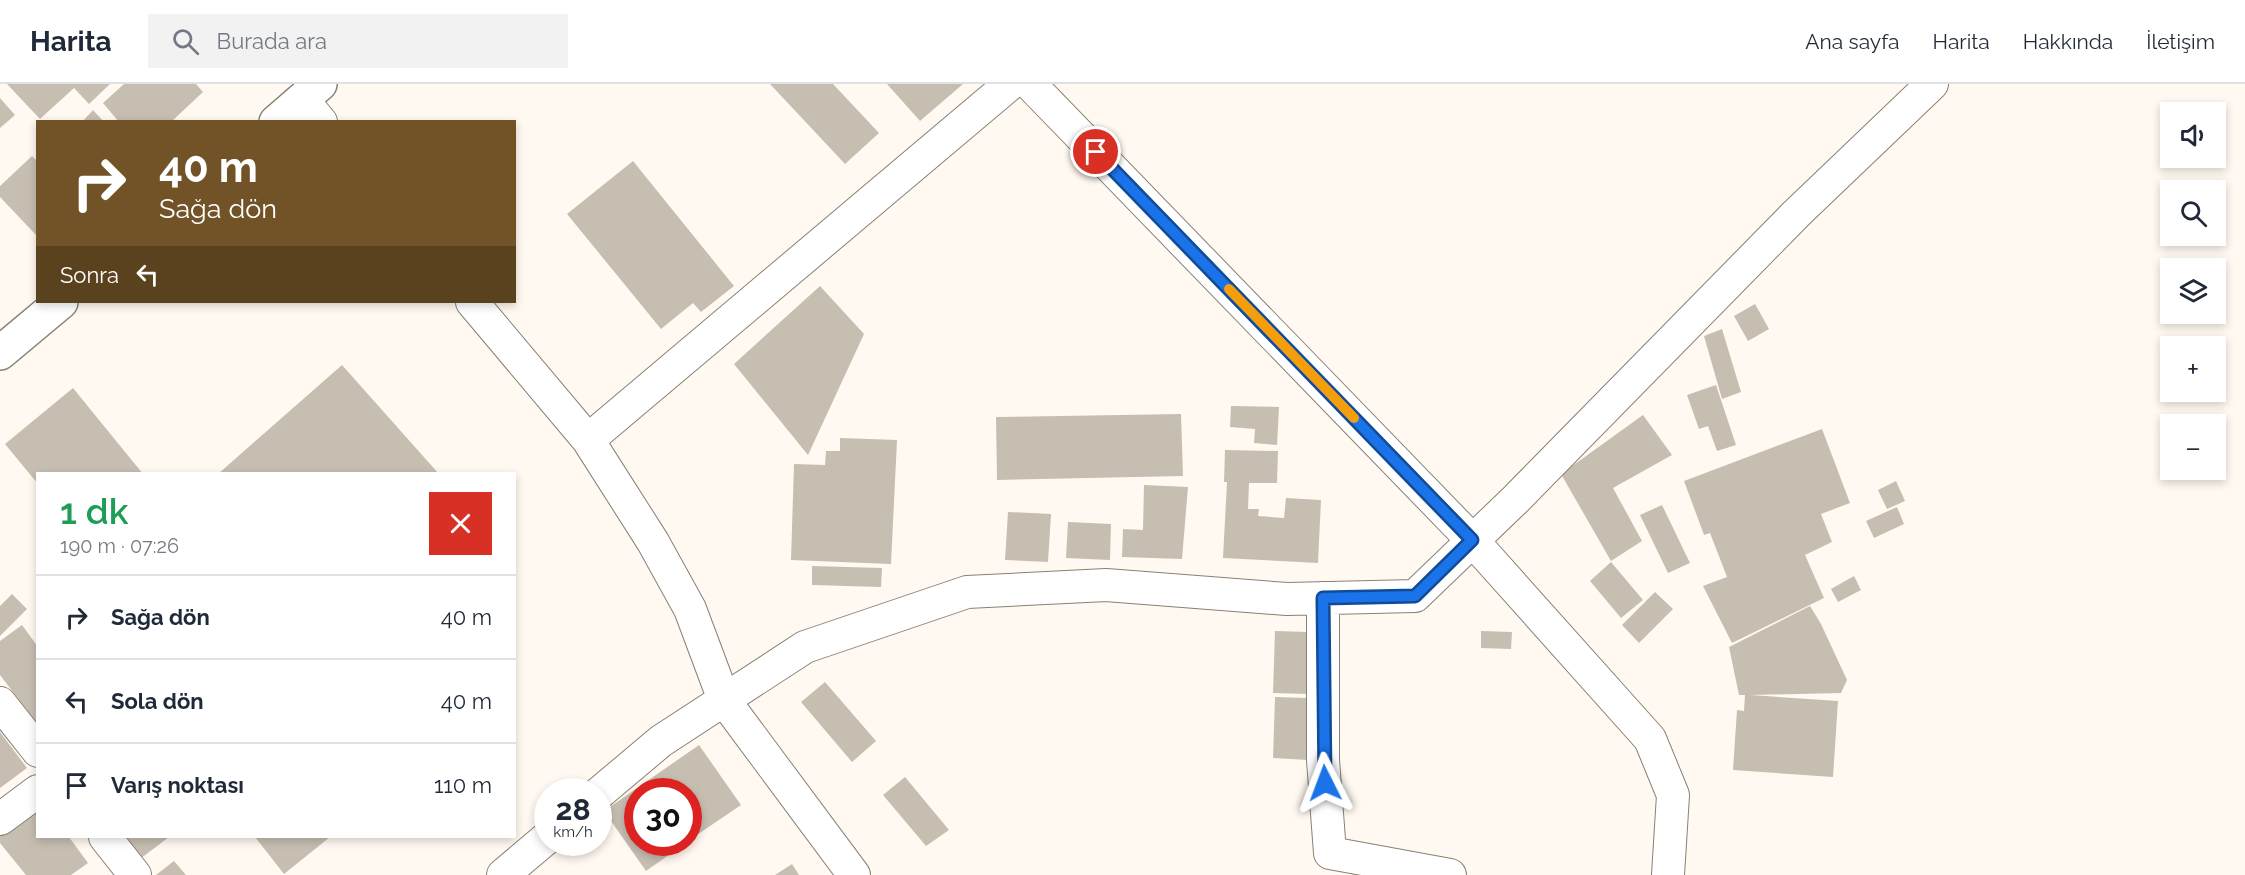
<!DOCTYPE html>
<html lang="tr">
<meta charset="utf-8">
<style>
:root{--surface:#fff;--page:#f2f2f3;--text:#1f2937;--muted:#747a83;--line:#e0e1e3}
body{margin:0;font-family:Raleway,sans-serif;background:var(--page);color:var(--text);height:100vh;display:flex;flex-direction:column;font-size:22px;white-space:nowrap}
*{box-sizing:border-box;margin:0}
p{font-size:20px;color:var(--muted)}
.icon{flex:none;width:33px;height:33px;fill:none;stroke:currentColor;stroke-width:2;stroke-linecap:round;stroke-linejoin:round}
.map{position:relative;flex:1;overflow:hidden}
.sheet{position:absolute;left:36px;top:388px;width:480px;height:366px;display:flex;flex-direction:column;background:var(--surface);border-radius:0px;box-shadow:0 3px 9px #0003}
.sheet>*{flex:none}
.top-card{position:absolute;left:36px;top:36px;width:480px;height:183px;border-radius:0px;box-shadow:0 3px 9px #0003;background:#715327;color:#fff;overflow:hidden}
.controls{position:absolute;left:2160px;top:18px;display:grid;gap:12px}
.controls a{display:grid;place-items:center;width:66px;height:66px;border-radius:0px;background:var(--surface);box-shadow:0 3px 9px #0003;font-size:30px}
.speed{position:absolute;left:534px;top:694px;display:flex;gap:12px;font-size:30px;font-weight:700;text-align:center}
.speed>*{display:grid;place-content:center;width:78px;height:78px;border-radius:50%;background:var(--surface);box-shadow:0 3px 9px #0003;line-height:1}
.speed small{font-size:15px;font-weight:400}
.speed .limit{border:9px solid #d22;background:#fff;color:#111}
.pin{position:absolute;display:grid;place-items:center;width:51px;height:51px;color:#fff;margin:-26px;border:3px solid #fff;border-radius:50%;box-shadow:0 2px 6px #0007}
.me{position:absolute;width:66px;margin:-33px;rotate:357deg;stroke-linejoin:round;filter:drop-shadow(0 0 4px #0008)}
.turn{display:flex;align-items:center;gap:21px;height:126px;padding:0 24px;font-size:27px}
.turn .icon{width:78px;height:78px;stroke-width:2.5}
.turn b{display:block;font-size:42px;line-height:51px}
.then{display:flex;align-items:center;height:57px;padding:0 24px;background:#0003;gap:12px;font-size:22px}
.round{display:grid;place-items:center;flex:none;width:63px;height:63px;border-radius:0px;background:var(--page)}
.overview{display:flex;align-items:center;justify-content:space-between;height:102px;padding:0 24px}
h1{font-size:36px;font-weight:600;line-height:45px;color:#1e9e55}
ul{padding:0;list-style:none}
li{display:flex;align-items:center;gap:18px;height:84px;padding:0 24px;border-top:2px solid var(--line)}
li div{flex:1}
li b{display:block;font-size:22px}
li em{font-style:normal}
header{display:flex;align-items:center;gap:36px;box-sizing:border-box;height:84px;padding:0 30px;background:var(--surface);border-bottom:2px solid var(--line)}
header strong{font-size:28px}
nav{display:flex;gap:33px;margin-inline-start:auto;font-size:21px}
.search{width:420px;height:54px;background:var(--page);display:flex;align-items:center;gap:15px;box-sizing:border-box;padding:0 21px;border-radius:0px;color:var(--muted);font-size:22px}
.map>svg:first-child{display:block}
</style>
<header>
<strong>Harita</strong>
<div class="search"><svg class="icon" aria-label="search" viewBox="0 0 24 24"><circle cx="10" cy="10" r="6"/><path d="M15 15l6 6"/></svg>Burada ara</div>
<nav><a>Ana sayfa</a><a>Harita</a><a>Hakkında</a><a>İletişim</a></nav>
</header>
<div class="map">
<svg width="2245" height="791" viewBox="0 0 2245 791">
<rect width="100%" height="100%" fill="#fff9f1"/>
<path fill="#c7beb2" d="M7 0H110L89 20 74 4 40 35Z
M124 0H196L203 8 171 38H119L103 19Z
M770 0H833L879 49 845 80Z
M887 0H963L920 37Z
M0 14 15 31 0 44Z
M93 26 104 38H82Z
M32 72 38 78V149L36 151 0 113V102Z
M633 77 734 202 701 228 693 219 661 245 567 130Z
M820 202 864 250 808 371 734 280Z
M1755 220 1769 245 1748 257 1734 232Z
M1722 245 1741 308 1722 315 1704 252Z
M342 281 439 390H218Z
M1716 301 1736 361 1717 367 1708 342 1699 345 1687 311Z
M73 304 143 390H38V400L5 360Z
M1231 322 1279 323 1277 361 1254 359 1255 345 1230 343Z
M1181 330 1183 392 997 396 996 333Z
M1643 331 1672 371 1613 404 1642 457 1611 477 1561 390Z
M1822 345 1850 419 1821 430 1832 458 1805 471 1824 514 1732 559 1703 502 1727 493 1710 449 1704 451 1684 397Z
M840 354 897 356 891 480 791 476 794 380 825 381 826 367H840Z
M1225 366 1278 367 1277 399H1249L1248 425H1259L1258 432 1284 434 1286 414 1321 416 1318 479 1223 474 1227 398H1224Z
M1896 397 1905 417 1887 425 1878 406Z
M1144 401 1188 403 1182 475 1122 473 1123 445 1143 446Z
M1662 421 1690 479 1668 489 1640 431Z
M1897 423 1904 440 1874 454 1866 437Z
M1008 428 1051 430 1048 478 1005 476Z
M1068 438 1111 440 1110 476 1066 474Z
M1611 478 1643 516 1621 534 1590 497Z
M812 482 882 484 881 503 812 501Z
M1854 492 1861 506 1838 518 1831 505Z
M1655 508 1673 525 1639 559 1622 541Z
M12 510 27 525 0 552V522Z
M1810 522 1821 540 1847 596 1841 609 1750 611 1838 617 1833 693 1733 686 1737 626 1744 627 1745 611H1739L1729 563Z
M22 541 38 563V641L0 591V557Z
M1275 547 1309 548 1308 610 1273 609Z
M1481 547 1512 548 1511 565 1481 564Z
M825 598 876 657 852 678 801 618Z
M1275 613 1309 614 1308 676 1273 674Z
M0 648 27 684 0 704Z
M699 661 741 721 688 757V708H638V759H686L646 787 604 727Z
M905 693 949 746 926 762 883 711Z
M38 715V753H69L88 779 71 791H26L0 759V745Z
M123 753H169L140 775Z
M255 753H330L284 790Z
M174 777 186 791H156Z
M792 780 799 791H775Z"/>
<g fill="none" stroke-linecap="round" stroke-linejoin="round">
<g stroke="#888074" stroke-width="34">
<path id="minor" d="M1030 0 1472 456 1650 655 1673 711 1668 791
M302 15 321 38
M472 218 588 356 653 458 690 525 724 616 854 791
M588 356 1010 0
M1323 514V676L1330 769 1450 791
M0 619 38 667
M598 710 661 657 805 563 967 508 1106 501 1287 515 1415 512 1516 415 1796 130 1932 0
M0 735 38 707
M105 753 135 791
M503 791 548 753"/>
</g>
<g stroke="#888074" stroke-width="36">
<path id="major" d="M276 38 320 0
M0 269 61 218"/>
</g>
<use href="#minor" stroke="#fff" stroke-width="32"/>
<use href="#major" stroke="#fff" stroke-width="33"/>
</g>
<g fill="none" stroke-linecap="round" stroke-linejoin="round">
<g stroke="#114b97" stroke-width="15">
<path id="route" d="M1096 68 1472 456 1415 512 1323 514 1325 699"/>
</g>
<use href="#route" stroke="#1a73e8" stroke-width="10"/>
<path stroke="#f59e0b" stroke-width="10" d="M1229 205 1354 334"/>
</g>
</svg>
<div class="controls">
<a><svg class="icon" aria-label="sound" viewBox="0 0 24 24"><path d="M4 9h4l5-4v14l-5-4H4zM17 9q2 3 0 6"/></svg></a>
<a><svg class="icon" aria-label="search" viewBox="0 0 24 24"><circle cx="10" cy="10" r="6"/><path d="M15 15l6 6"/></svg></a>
<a><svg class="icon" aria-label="layers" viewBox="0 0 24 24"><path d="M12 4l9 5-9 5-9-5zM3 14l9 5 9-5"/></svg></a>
<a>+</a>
<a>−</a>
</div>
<div class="speed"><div>28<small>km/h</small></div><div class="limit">30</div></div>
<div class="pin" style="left:1096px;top:68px;background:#d93025"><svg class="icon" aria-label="arrive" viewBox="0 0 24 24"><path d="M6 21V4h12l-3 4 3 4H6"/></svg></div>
<svg class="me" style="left:1325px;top:699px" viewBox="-20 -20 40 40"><path d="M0-17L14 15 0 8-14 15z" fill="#1a73e8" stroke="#fff" stroke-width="4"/></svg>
<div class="top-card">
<div class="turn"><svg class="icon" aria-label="right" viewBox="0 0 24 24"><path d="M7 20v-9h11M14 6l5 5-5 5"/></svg><div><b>40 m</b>Sağa dön</div></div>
<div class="then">Sonra<svg class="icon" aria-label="left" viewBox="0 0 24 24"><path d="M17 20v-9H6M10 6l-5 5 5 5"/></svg></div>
</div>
<section class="sheet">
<div class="overview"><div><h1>1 dk</h1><p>190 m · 07:26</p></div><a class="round" style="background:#d93025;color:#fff"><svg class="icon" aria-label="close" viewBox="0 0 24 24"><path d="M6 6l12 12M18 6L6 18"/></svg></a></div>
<ul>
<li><svg class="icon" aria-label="right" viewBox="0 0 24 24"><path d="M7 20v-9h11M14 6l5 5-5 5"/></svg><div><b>Sağa dön</b></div><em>40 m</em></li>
<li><svg class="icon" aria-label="left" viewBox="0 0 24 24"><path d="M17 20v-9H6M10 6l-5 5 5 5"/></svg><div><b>Sola dön</b></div><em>40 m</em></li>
<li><svg class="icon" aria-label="arrive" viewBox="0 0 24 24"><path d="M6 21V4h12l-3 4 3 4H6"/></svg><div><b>Varış noktası</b></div><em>110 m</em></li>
</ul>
</section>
</div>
